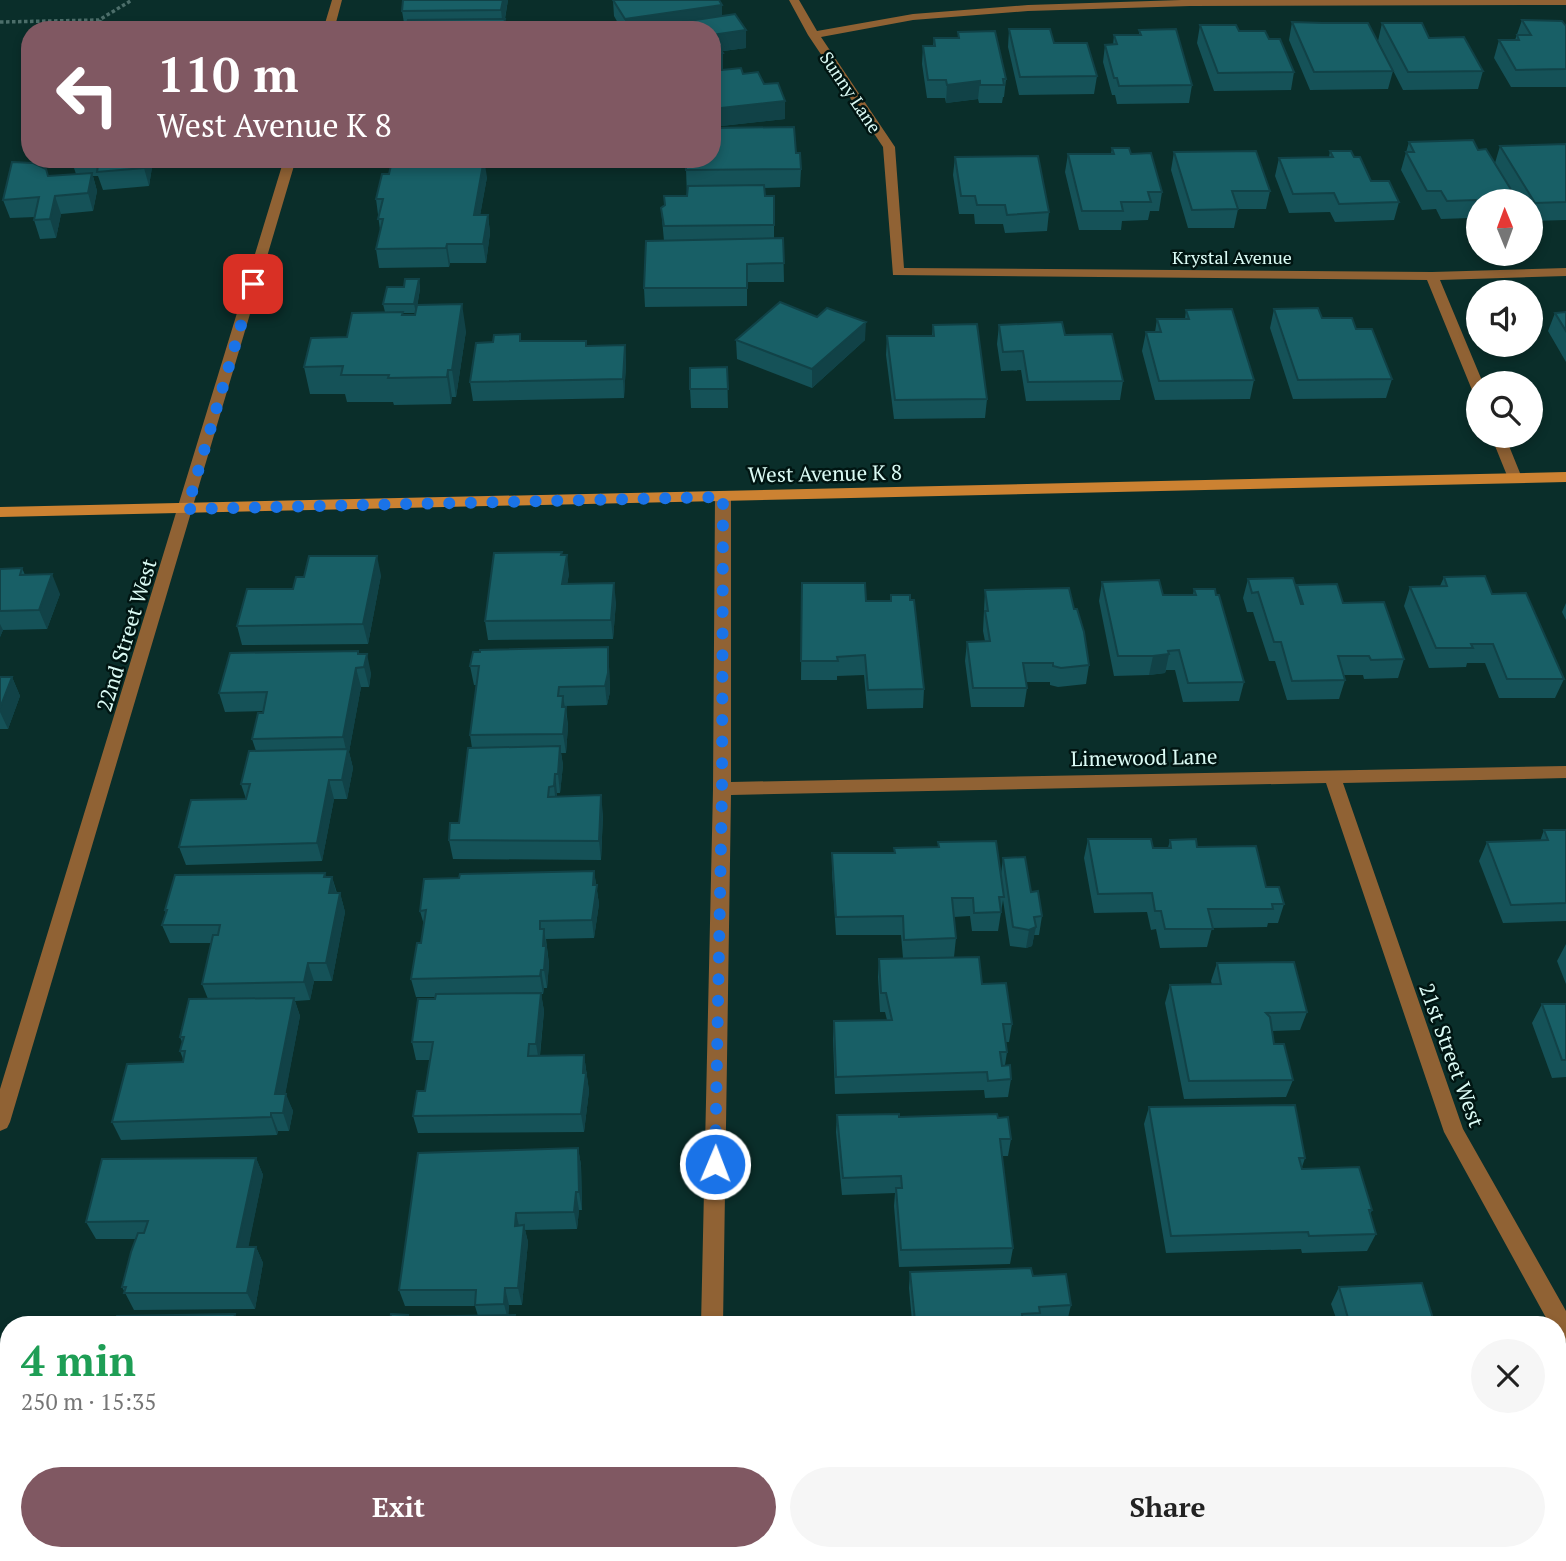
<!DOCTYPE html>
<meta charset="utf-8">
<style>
:root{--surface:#fff;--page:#f6f6f6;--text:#222;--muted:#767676;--accent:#805862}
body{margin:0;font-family:"PT Serif",serif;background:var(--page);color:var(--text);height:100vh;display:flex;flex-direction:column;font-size:26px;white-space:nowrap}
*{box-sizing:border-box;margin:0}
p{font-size:23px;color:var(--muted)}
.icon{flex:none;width:38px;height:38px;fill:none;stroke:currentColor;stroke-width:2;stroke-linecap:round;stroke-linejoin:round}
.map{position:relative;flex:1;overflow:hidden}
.side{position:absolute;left:0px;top:1316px;width:1566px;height:245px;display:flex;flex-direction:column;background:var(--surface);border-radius:28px 28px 0 0;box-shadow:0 4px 10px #0003}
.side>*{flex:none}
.hud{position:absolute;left:21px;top:21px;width:700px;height:147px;border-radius:28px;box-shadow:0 4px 10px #0003;background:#805862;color:#fff;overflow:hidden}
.needle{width:46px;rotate:359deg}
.controls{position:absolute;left:1466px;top:189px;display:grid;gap:14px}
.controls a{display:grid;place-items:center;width:77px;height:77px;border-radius:50%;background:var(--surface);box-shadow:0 4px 10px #0003;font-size:35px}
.pin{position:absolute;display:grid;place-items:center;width:60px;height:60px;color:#fff;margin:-30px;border-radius:14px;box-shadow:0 4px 10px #0006}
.me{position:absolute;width:77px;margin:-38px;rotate:1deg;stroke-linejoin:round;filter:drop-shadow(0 0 5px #0008)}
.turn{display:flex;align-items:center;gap:24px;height:147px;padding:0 21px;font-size:32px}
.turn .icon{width:91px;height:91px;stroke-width:2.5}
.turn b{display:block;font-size:49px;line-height:60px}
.round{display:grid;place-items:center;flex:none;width:74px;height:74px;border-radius:37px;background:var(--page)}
.headline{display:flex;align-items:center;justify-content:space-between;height:119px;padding:0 21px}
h1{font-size:42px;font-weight:800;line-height:52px;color:#1e9e55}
.action{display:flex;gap:14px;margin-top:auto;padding:14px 21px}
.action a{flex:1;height:80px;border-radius:42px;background:var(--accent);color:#fff;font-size:28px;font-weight:800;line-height:80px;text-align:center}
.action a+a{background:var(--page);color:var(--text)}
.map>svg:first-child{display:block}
</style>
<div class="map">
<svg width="1566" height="1561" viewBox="0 0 1566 1561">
<rect width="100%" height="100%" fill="#0a2e2a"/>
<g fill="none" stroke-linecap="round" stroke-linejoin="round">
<path stroke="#4c6e6a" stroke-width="3.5" stroke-dasharray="3.5 2.5" stroke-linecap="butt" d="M99 21 116 30
M0 22 99 20 132 0"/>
<path fill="#906234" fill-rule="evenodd" d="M332 0H342L334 30H323Z
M789 0H799L817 31 913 14 1028 5 1181 0H1566V5L1190 6 1028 11 913 20 821 37 895 147 904 268 1432 272 1566 268V276L1440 280 1483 383H1479V394L1472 390 1427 280 893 275 883 147 808 35Z
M284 159H296L10 1122 7 1128 0 1131V1089Z
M1491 436H1505L1522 478 1520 481 1515 483 1508 478Z
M723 492 731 497V782L1566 766V778L1343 783 1463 1129 1566 1311V1342L1558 1339V1325H1550L1444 1132 1326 783 731 795 723 1325H701L713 789 715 497Z
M695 1552H719V1561H695Z"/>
<path fill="#cc8232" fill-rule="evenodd" d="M1566 472V482L0 517V507Z"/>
</g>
<path fill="#155258" d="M508 0 505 19 405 29 402 11Z
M613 0H719L722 16 746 48 723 51V70L743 74 764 84 785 119 712 127V30H622L614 16Z
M1522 20 1566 26V87H1511L1494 58 1499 40H1515Z
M1292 22 1393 71 1388 89 1310 90 1289 40Z
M1382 23 1429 38 1483 71 1478 89 1403 90 1378 41Z
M1200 25 1239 31 1269 39 1294 72 1291 90 1214 91 1197 43Z
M1009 29 1054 43 1097 76 1094 94 1019 95 1008 47Z
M1139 30 1192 85 1189 103 1117 104 1115 95H1112L1103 62 1105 45H1113L1114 35H1139Z
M958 32 1006 79 1004 97H1003L1002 103H979L978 99 946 103 945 98H927L922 64 923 46H933L934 38H958Z
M1409 142 1478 150 1495 163 1500 146 1566 144V220L1531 221V201H1479V227H1475L1470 218 1441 219 1436 209 1422 210 1401 170Z
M1112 148 1131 154 1162 192 1159 211H1150L1148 220 1122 221 1121 230H1079L1065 172 1068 154H1111Z
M1330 151 1354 157 1371 181 1399 202 1394 220 1335 222 1330 212 1289 213 1275 176 1279 158 1329 157Z
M1174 152 1270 191 1266 209H1238L1234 228H1188L1171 170Z
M796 153 801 169 800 187 764 188 765 196H774V238H783L784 282H747V306L645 307 644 288 664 241 661 208 687 196 686 170Z
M955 157 1049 212 1047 231 1005 233 1003 224H975L974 214H959L953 175Z
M71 159H173L153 161 149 186 103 190 98 176H93L97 191 93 211 61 214 56 238 40 239 34 220 35 217 10 218 3 200 76 174Z
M487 177 480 215H488L490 233 486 263H450L449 267 379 268 376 249 380 230 376 199Z
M419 279 420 289 416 313H403V315L466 331 456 397H452L451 404 394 405 393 402H347L345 394H310L304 367 385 312 383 304 404 287Z
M1274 309 1322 318 1392 379 1386 398 1293 399 1270 328Z
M1186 310 1254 380 1250 399 1155 400 1142 351 1146 332H1155L1157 319H1185Z
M1566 312V362L1548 331 1555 313Z
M933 325 987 399 985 418 894 419 886 355 887 336H932Z
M999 325 1123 381 1120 400 1026 401 1021 370 1001 371 997 344Z
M520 334 521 341H586L587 346 625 345 626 364 624 398 473 401 470 382Z
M736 340H865L812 388 737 359Z
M727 367 728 408H691L690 389Z
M562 555 569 574 567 584 616 602 613 639 488 640 485 621Z
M22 568 25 575 60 594 47 629 3 630 0 637V569Z
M381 575 368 644 242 645 237 626 293 589Z
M1444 577 1492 594 1564 679 1555 698H1499L1485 663H1467L1466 667 1429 668 1404 606 1410 587 1440 586Z
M1248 579 1296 589 1297 585 1343 603 1404 659 1398 678 1364 679 1363 675H1344L1345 680 1339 699 1287 700 1275 661H1269L1253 612H1247L1243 598Z
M1102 582 1163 595H1193L1194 589 1244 682 1239 701 1183 702 1175 670H1166L1165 673 1149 675 1114 676 1099 601Z
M802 583 866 601H891V595L924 689 923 708 867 709 864 675 837 676V680H801Z
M985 590 1074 609 1089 665 1086 684 1058 687 1050 685V682H1026L1027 688 1024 707H971L965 661 967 642 985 641 983 631Z
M1566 603V620L1562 612Z
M358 651 359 654 371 673 369 687H361L349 752 353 768 347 799H334L322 861 186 865 179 847 246 799 241 784 256 751 252 739 263 711 225 712 219 693Z
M470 666H609L610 692 607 705 564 706 566 707 568 726 566 753H561L563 765 560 793H557V796L603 814 601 860 453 859 449 840 459 823 472 748 470 735 476 685H474Z
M0 677H12L20 696 8 729H0Z
M1544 830H1566V921L1503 923 1479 861 1487 842 1540 841Z
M1088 839 1153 848H1168L1170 840 1197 847 1266 887 1284 904 1278 923H1268L1267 927 1212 928 1207 947 1160 948 1156 929 1151 930 1147 912 1094 913 1084 858Z
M938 842 1001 874 1003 858 1031 892 1042 916 1039 935H1034L1032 946 1026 948 1010 946 1003 900 998 931H972L970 916 954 917 956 938 954 957 903 958 901 935H836L832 872V853H894V848L938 847Z
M594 871 599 904 594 938 546 939 549 964 547 988H544L543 994H541L544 1011 540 1056 584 1055 589 1091 584 1132 418 1133 413 1116 425 1091 430 1060H416L412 1042 435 997H416L411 979 421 943 424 925 420 911 459 878Z
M326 877H332L337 893H340L345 912 332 981H314L310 1000 295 1001 300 1016 285 1094 293 1111 289 1131H278L277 1135 121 1140 112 1122 183 1062V1059L180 1051 182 1042 180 1037 208 999 202 984 211 943H170L162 925 166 914 165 910Z
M1566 944V984L1557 961Z
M879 959 982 984 1012 1024 1009 1042H1006L1007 1052 1005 1065 1011 1079 1008 1097 985 1098 984 1090 835 1094 833 1039 834 1021 887 1020 885 1012H880L878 977Z
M1217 963 1307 1012 1300 1030 1272 1031 1274 1044 1293 1080 1286 1097 1184 1099 1165 1003 1170 985H1212L1211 981Z
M1542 1004H1566V1077L1552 1078 1532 1023Z
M1149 1107 1305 1158 1302 1167V1169L1372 1210 1370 1215 1376 1234 1367 1251 1302 1253 1301 1249 1166 1253 1144 1124Z
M837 1115 998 1118 1011 1139 1008 1156H1002L1013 1248 1010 1264 899 1267 894 1206 895 1193 842 1195 836 1132Z
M578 1148 581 1165 582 1210H579L577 1229 525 1230 528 1242 522 1305H509L508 1316 389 1325 408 1315 409 1317 478 1316 475 1306H405L399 1290Z
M256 1158 263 1175 248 1247H256L263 1263 255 1309 134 1310 122 1287 136 1239H96L86 1222Z
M910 1272 1033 1276 1071 1305 1067 1322 1037 1323V1325H854L912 1321 909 1288Z
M1339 1287 1435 1325H1280L1281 1321 1336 1318 1331 1304Z
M214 1552 212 1561H0Z
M356 1552 562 1561H358L356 1555Z
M924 1552H1104L991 1560V1558L925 1559Z
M1332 1552H1490L1493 1561H1329L1328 1559Z"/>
<path fill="#114247" d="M503 0H508L503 28 501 10Z
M722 5V22L626 30 625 19Z
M746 30V48L723 51V71L712 72V35Z
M980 81 978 99 946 103 947 85Z
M785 101V119L712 127V109Z
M146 159H152L153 161 149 186 144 168Z
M484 159 487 177 477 233 474 215Z
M92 173 97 191 93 211 88 193Z
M55 196 61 214 56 238 50 219Z
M488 215 490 233 486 263 483 244Z
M447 244 450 263 449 267 446 248Z
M419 279 420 289 416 313 414 304Z
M462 304 466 331 456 397 452 370Z
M866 322 865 340 812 388V369Z
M625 345 626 364 624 398 623 379Z
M448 370 452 397 451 404 447 377Z
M567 555 569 574 564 603 562 584Z
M377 556 381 575 368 644 363 624Z
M52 574 60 594 47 629 39 610Z
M614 583 616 602 613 639 611 620Z
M0 624 3 630 0 637Z
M608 647 609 666 610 692 607 705 605 686Z
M367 654 371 673 369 687 364 667Z
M1169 654 1165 673 1149 675 1153 656Z
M356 668 361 687 349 752 353 768 347 799 342 780 347 754 343 737Z
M12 677 20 696 8 729 0 712V708Z
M563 696 568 726 566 753 563 734 562 707Z
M560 746 563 765 560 793 558 774Z
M555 774 557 793 556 805 554 786Z
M329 780 334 799 322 861 317 843Z
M601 795 603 814 601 860 599 841Z
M594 871 599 904 594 938 592 920Z
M325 873 330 890 332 877 337 896 334 912 324 877Z
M340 893 345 912 332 981 326 963Z
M1036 927 1032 946 1026 948 1029 930Z
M544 929 549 964 547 988 544 970 543 946Z
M308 963 314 981 310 1000 304 982Z
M541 970 544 988 543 994 540 976Z
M541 993 544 1011 539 1062 536 1044Z
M294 998 300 1016 282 1112 275 1094Z
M584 1055 589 1091 584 1132 581 1114Z
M286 1094 293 1111 289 1131 283 1113Z
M271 1113 278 1131 277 1135 271 1117Z
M578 1148 581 1165 582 1210 579 1192Z
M256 1158 263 1175 245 1264 237 1247Z
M576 1192 579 1210 577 1229 574 1212Z
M516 1213 520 1230 515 1226Z
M524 1225 528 1242 522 1305 518 1288Z
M256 1247 263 1263 255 1309 247 1293Z
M505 1288 509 1305 508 1320 504 1304Z
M235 1314 241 1325H233Z
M202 1552H214L212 1561H204L201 1557Z
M558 1552H562V1561H558Z"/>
<path fill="#185f66" stroke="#114247" stroke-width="2" d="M403 0H503L501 10 402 11Z
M613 0H719L722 5 625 19Z
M735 14 746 30 712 35V30L636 29Z
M505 19 503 30H405L408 20Z
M1522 20 1562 21 1566 26V69L1516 70 1499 40H1519L1517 35H1531Z
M1292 22 1323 23H1368L1393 71 1314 72Z
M1382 23H1422L1429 38 1464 37 1483 71 1408 72Z
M1200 25H1236L1239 31H1265L1269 39H1280L1294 72 1218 73Z
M1009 29H1050L1054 43H1087L1097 76 1020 77Z
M1176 29 1192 85 1119 86 1117 78H1114L1105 45 1117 44 1114 35H1141L1139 30Z
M995 31 1006 79H1003L1004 85H980V81L947 85 946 80H928L923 46H935L934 38H959L958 32Z
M712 36 717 37 723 46H718L723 53 712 55Z
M741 68 743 74 758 72 764 84 778 83 785 101 712 109V71Z
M794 127 796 153H800L801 169 686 170V159H712V128Z
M1473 140 1478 150 1486 149 1518 201H1479V205L1476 200 1447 201 1441 191H1427L1406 152H1414L1409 142Z
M1566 144V202L1535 203 1500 146Z
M1112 148H1129L1131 154 1151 153 1162 192H1148L1151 202H1121L1123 211H1082L1068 154H1114Z
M1256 151 1270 191H1232L1238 209 1192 210 1174 152Z
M1330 151H1351L1354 157H1360L1371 181H1389L1399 202 1339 204 1334 193 1293 194 1279 158 1333 157Z
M1038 156 1049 212 1007 215 1005 205H977L975 196H961L955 157Z
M99 159H146L144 168 97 172Z
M457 159H484L474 215H488L483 244H447L446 248 376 249 383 219H378L383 199H376L382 174H389L392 161Z
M12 162 33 163 46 169 48 176 92 173 88 193 55 196 50 219 34 220 39 197 3 200Z
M764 185 765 196H774V225L664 226 661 208 665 205 664 196H687L688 186Z
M783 238 784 263 747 264V288H644L646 241Z
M405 279H419L414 304H383L387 287H404Z
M780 302 817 317 827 308 866 322 812 369 736 340Z
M462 304 452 370H448L447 377 388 378 389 375H341L343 366 304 367 311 338 347 337 352 313 403 312 402 315H415L417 305Z
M1318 308 1322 318H1352L1356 329H1372L1392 379 1298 380 1274 309Z
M1232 309 1254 380 1159 381 1146 332H1161L1157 319H1189L1186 310Z
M1566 312V331L1555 313Z
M1062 322 1065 335 1112 334 1123 381 1028 382 1023 351 1003 352 999 325Z
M977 324 987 399 895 400 887 336H934L933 325Z
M520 334V341H586V346L625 345 623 379 470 382 476 343 493 342 494 335Z
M727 367 728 389H690V368Z
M562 552 561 555H567L562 584 614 583 611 620 485 621 494 553Z
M309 556H377L363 624 237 626 247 589H293L296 577H304Z
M22 568 20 575 52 574 39 610 0 611V569Z
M1485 576 1492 594 1526 593 1564 679H1507L1493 644H1471L1473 648H1436L1410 587 1447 586 1444 577Z
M1293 578 1301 604H1303L1297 585 1337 584 1343 603 1384 602 1404 659 1371 660 1369 656H1338L1345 680 1292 681 1281 642H1274L1258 592 1252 593 1248 579Z
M1159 580 1163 595H1196L1194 589H1215L1216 595H1219L1244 682 1188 683 1179 650 1168 651 1169 654 1153 656H1118L1102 582Z
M802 583H865L866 601H891V595H910V600H914L924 689 868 690 865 655 837 657 838 661H801Z
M1069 588 1074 609H1077L1084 632 1089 665 1061 668 1053 666V663H1023L1027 688H973L967 642 990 641 985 611H988L985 590Z
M608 647V673L605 686 559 687 558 696H563L562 707H566L563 734 470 735 479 666H470L473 652H480V650Z
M358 651V654H367L364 667 356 668 343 737 252 739 258 713H263L267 692 219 693 230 653Z
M0 677H12L0 708Z
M560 746 558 774H555L554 786 549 787 548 797 601 795 599 841 449 840 450 823H459L468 748Z
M348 749 342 780H329L317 843 179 847 191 800 246 799 250 784H241L249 751Z
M1544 830H1566V903L1511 905 1487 842 1548 840Z
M1088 839H1151L1153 848H1171L1170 840 1196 839 1197 847 1256 846 1266 887H1279L1284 904H1272L1273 909H1208L1213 929H1165L1161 911H1155L1152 893 1098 894Z
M996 841 1004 897H999L1001 912 974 913 973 898H952L956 938 904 940 903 916 836 917 832 853H895L894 848 939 847 938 842Z
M1025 857 1031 892 1038 891 1042 916 1034 917 1036 927 1029 930 1013 927 1003 858Z
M594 871 593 885H597L592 920 540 921V929H544L543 946H546L544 970H541L540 976 411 979 417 943H421L426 910 420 911 424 879 459 878 460 874Z
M325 873 324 877H332L329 893H340L326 963H308L304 982 202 984 213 935H218L220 925H162L167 910H165L175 875Z
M979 957 982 984 1006 983 1012 1024H1003L1007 1052H1000L1002 1066 1010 1065 1011 1079 988 1081 987 1072 836 1077 834 1021 892 1020 886 993H881L879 959Z
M1294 962 1307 1012 1266 1013 1270 1017 1274 1044H1284L1293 1080 1189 1081 1170 985 1221 984 1217 963Z
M541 993 536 1044H529L528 1056 584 1055 583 1073H586L581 1114 413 1116 417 1091H425L433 1042H412L418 999H435L436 994Z
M294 998 275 1094H286L283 1113H271V1117L112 1122 127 1064 183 1062 185 1051H180L184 1037H180L189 999Z
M1542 1004H1566V1060H1562Z
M1295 1105 1305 1158H1299L1302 1169 1359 1167 1372 1210H1369L1376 1234 1309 1236 1308 1232 1171 1236 1149 1107Z
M899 1114V1117L997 1114 998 1118 1008 1117 1011 1139H1000L1013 1248 901 1250 896 1188H902L901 1176 843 1178 837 1115Z
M578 1148 579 1192H576L574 1212 516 1213 515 1226 524 1225 518 1288H505L504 1304 475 1305 476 1290H399L418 1153Z
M256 1158 237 1247H256L247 1293H124L126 1287H122L131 1252 138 1233H144L148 1221 86 1222 102 1159Z
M1031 1268 1033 1276 1066 1274 1071 1305 1039 1307 1040 1313 1022 1314 1023 1325H923L922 1320 915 1321 910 1272Z
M1422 1283 1435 1325H1282L1281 1321 1348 1318 1339 1287Z
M235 1314 233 1325H115L117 1316Z
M391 1314 408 1315V1317L515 1315 514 1325H389Z
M914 1321V1325H854V1323Z
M7 1523H9V1552H202L201 1557 191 1555 190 1561H0V1551Z
M356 1552H558V1561H367L368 1555H356Z
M995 1552H1104L1105 1561H989L996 1560Z
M1338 1552H1490L1493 1561H1340Z"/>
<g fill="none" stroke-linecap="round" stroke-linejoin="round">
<path stroke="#1a73e8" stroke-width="12" stroke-dasharray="0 21.6" d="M253 284 187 509 723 497 722 789 715 1164"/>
</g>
<g text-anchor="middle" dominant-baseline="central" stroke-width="5" stroke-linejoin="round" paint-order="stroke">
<g font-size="18" fill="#dbfbf5" stroke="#001512">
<text transform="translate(851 92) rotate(56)">Sunny Lane</text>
<text x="1232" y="257">Krystal Avenue</text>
</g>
<g font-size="21" fill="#dbfbf5" stroke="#001512">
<text transform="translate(825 473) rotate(-1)">West Avenue K 8</text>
<text transform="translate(126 635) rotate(-73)">22nd Street West</text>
<text transform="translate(1144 757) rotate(-1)">Limewood Lane</text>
<text transform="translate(1452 1055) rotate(70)">21st Street West</text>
</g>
</g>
</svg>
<div class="controls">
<a><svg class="needle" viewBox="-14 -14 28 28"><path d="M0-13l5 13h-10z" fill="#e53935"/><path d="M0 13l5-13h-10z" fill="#767676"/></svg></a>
<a><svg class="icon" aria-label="sound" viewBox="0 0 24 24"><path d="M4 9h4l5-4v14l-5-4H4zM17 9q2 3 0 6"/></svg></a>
<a><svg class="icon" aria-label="search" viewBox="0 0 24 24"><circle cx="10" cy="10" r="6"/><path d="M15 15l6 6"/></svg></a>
</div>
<div class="pin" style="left:253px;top:284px;background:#d93025"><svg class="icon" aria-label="arrive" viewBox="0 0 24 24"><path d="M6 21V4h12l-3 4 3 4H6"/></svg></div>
<svg class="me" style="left:715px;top:1164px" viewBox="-20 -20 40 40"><circle r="17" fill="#1a73e8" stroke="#fff" stroke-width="3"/><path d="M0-11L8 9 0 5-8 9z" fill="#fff"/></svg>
<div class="hud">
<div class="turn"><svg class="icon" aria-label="left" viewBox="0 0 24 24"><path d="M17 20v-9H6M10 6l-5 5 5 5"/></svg><div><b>110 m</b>West Avenue K 8</div></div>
</div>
<section class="side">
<div class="headline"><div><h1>4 min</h1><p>250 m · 15:35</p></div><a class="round"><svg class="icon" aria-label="close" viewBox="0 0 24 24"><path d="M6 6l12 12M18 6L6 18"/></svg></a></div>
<div class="action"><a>Exit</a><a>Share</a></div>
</section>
</div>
